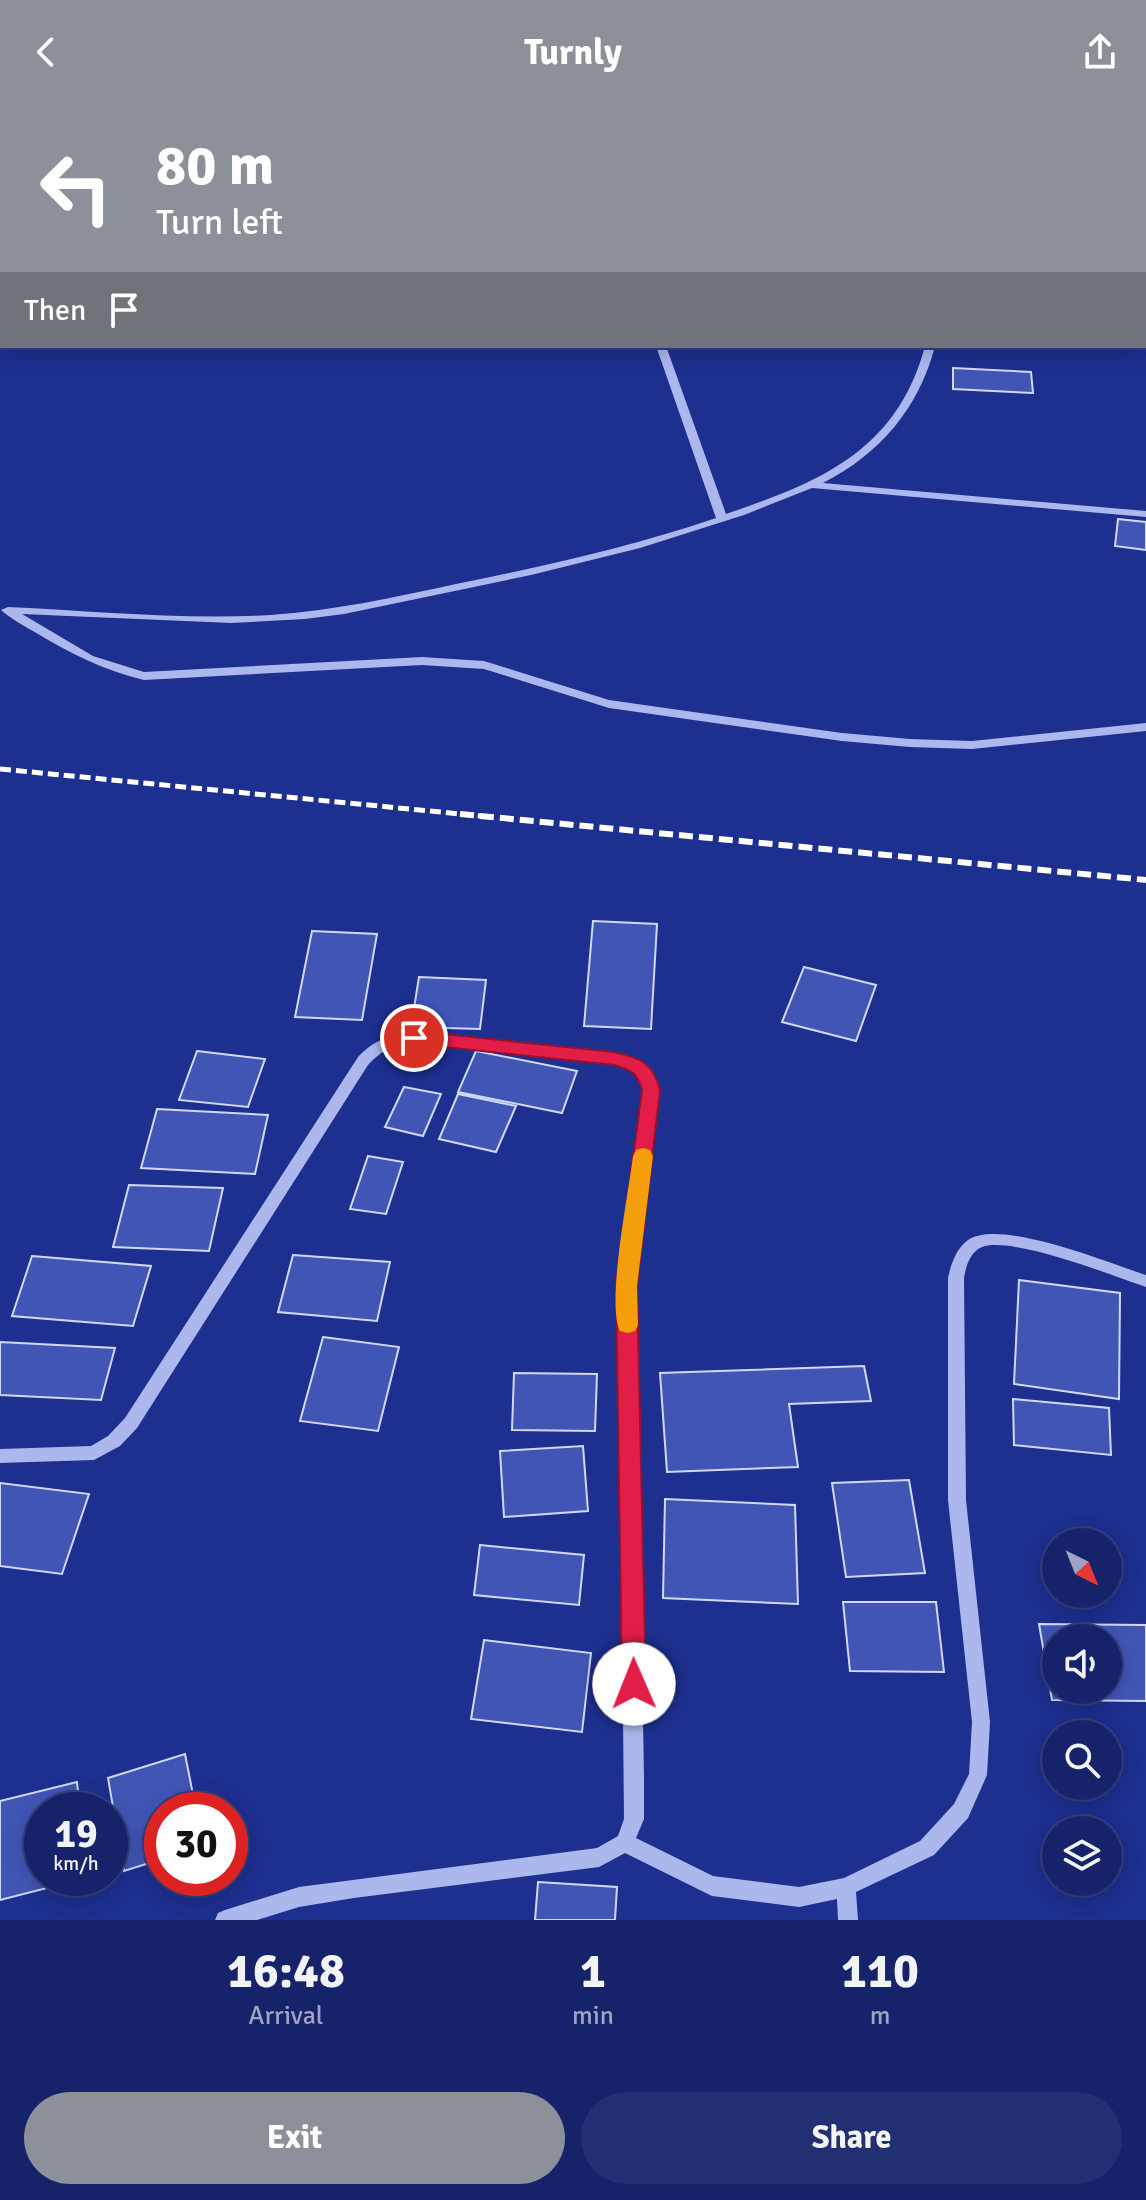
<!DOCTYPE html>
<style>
:root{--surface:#16236b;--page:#232f73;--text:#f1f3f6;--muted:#9ea4c1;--line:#35407e;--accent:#8c9099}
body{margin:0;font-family:Signika,sans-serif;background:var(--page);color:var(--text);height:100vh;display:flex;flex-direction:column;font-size:30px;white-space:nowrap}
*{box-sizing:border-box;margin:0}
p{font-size:26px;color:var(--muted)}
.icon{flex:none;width:44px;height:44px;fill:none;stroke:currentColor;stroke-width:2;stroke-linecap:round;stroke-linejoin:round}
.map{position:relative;height:1816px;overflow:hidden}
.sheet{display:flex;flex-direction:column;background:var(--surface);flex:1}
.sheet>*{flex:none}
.hud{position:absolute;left:0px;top:0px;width:1146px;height:244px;box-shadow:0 4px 20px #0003,0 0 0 2px var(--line);background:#8c9099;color:#fff;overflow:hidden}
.needle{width:52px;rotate:137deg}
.fabs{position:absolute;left:1042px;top:1424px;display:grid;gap:16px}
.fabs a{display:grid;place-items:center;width:80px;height:80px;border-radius:50%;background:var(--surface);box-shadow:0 4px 20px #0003,0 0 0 2px var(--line);font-size:40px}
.speed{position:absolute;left:24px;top:1688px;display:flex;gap:16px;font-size:40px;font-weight:700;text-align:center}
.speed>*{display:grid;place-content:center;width:104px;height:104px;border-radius:50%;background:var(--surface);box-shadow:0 4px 20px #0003,0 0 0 2px var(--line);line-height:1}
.speed small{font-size:20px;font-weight:400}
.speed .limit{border:12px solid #d22;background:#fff;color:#111}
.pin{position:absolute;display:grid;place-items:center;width:68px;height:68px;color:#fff;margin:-34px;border:4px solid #fff;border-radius:50%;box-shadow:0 2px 8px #0007}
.me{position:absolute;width:88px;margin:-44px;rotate:359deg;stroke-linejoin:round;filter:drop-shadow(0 0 6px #0008)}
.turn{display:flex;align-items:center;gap:28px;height:168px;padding:0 24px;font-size:36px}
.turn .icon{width:104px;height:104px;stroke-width:2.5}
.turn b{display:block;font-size:56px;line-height:68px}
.then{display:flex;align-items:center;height:76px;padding:0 24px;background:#0003;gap:16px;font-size:30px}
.eta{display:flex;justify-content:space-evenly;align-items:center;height:136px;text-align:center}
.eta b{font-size:48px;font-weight:700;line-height:56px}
.cta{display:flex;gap:16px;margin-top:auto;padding:16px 24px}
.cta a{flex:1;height:92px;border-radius:48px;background:var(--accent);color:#fff;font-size:32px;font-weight:700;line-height:92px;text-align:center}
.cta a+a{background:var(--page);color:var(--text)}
header{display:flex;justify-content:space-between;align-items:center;height:104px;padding:0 24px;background:var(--accent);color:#fff;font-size:36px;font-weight:700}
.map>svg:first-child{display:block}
</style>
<header><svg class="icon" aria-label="back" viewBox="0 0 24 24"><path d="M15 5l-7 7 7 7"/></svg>Turnly<svg class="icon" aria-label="share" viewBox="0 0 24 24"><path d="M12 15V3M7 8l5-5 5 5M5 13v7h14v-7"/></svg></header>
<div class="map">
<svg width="1146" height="1816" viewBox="0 0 1146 1816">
<rect width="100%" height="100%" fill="#1d2f8f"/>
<path fill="#4155b5" stroke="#d1d8fa" stroke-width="2" fill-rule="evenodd" d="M953 264 1031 268 1033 289 953 285Z
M1118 415 1146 418V446L1115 442Z
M593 817 657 820 651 925 584 922Z
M312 827 377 830 362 916 295 913Z
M804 863 876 881 856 937 782 918Z
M419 873 486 876 480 925 411 923Z
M197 947 265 955 248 1003 179 996Z
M476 947 577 967 562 1009 458 988Z
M404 983 441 990 423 1032 385 1023Z
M458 990 516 1002 496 1048 439 1035Z
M157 1005 268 1011 255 1070 141 1064Z
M368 1052 403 1058 386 1110 350 1105Z
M129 1081 223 1084 209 1147 113 1143Z
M293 1151 390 1158 377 1217 278 1208Z
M32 1152 151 1162 133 1222 12 1212Z
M1019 1176 1120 1189 1119 1295 1014 1280Z
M323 1233 399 1243 378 1327 300 1317Z
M0 1238 115 1244 101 1296 0 1291Z
M864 1262 871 1297 789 1300 798 1363 667 1368 660 1269Z
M514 1269 597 1270 595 1327 512 1326Z
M1013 1295 1109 1304 1111 1351 1014 1341Z
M583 1342 588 1407 504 1413 500 1347Z
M909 1376 925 1469 846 1473 832 1379Z
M0 1379 89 1390 62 1470 0 1462Z
M665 1395 795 1401 798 1500 663 1494Z
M480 1441 584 1451 579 1501 474 1491Z
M843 1498H936L944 1568 850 1567Z
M1039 1520 1146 1521V1597L1052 1596ZM1056 1534H1108V1586H1056Z
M484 1536 591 1549 582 1628 471 1615Z
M185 1650 196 1706H162V1755L124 1767 108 1674Z
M77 1678 80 1706H42V1774H86L0 1796V1697Z
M538 1778 617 1783 615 1816H535Z"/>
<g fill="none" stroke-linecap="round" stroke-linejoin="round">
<path fill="#abb7ed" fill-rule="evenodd" d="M642 0H650V2H642Z
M0 90H2V96H0Z
M1144 125H1146V131H1144Z
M1144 200 1146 201V207L1144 206Z
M656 242H666L726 410C820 378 897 347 925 242H935C919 304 880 350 823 379L1146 407V413L812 384 744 411 640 444 531 471 344 510 305 515 231 519 22 510 93 552 144 568 422 553 484 557 609 596 842 629 910 635 972 637 1146 619V627L972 645 910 643 842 637 609 604 484 565 422 561 144 576C103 566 69 549 33 527 22 521 10 514 1 506L8 503C95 507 183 516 270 511 333 507 395 493 456 480 544 462 631 443 716 414Z
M414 929 614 950C637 955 651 962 658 986L635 1182 644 1671V1715L636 1734 713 1772 799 1783 844 1774 920 1737 954 1700 969 1670 972 1618 948 1396V1174C951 1160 956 1145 968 1136 1000 1114 1109 1159 1146 1171V1183C1113 1172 1013 1132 982 1143 970 1148 966 1162 964 1174L966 1396 990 1618 987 1671 968 1714 934 1751 856 1788 858 1816H838L837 1795 799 1803 712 1792 625 1749 599 1763 354 1794 299 1803 257 1816H215L218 1809 225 1806 299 1783 597 1744 618 1732 624 1715 619 1182 644 986C639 970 630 964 614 960L414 939C394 940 382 946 368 961L137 1324 120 1342 94 1356 0 1359V1345L91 1342 108 1332 125 1314 358 953C374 936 391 930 414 929Z"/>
<path stroke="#fff" stroke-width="5" stroke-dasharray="11 5" stroke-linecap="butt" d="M0 665 481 712"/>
<path stroke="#fff" stroke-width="6" stroke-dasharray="14 6" stroke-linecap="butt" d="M460 710 1146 776"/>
</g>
<path fill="#e11d48" stroke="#92132f" stroke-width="2" d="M414 927 614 948C640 954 653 958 660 986L637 1182 646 1580 642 1588 634 1591 625 1588 622 1580 616 1182 642 986C637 968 631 966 614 961L407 939 404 934Z"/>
<path fill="#f59e0b" d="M643 1044 650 1046 653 1052 637 1182 638 1221 635 1227 627 1229 620 1227C606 1199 629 1087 633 1052L636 1046Z"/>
</svg>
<div class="fabs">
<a><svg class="needle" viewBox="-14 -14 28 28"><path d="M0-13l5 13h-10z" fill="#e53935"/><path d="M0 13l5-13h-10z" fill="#9ea4c1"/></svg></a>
<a><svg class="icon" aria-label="sound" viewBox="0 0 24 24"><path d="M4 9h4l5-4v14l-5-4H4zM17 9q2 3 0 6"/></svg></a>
<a><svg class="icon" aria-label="search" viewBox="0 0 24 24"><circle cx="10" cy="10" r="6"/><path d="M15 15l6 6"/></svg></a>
<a><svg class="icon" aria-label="layers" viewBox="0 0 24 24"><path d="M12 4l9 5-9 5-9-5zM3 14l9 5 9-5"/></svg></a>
</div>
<div class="speed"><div>19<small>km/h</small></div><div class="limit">30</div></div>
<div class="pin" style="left:414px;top:934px;background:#d93025"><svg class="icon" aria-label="arrive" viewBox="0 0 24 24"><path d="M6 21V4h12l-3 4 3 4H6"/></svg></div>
<svg class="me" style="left:634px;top:1580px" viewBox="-20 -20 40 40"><circle r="19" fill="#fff"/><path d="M0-13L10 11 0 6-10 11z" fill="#e11d48"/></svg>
<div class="hud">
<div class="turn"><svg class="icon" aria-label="left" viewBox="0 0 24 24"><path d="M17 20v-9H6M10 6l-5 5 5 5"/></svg><div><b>80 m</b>Turn left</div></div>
<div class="then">Then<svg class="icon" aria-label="arrive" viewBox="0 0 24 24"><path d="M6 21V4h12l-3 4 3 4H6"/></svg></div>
</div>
</div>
<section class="sheet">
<div class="eta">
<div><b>16:48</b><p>Arrival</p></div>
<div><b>1</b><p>min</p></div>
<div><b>110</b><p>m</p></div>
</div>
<div class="cta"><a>Exit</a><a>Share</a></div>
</section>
